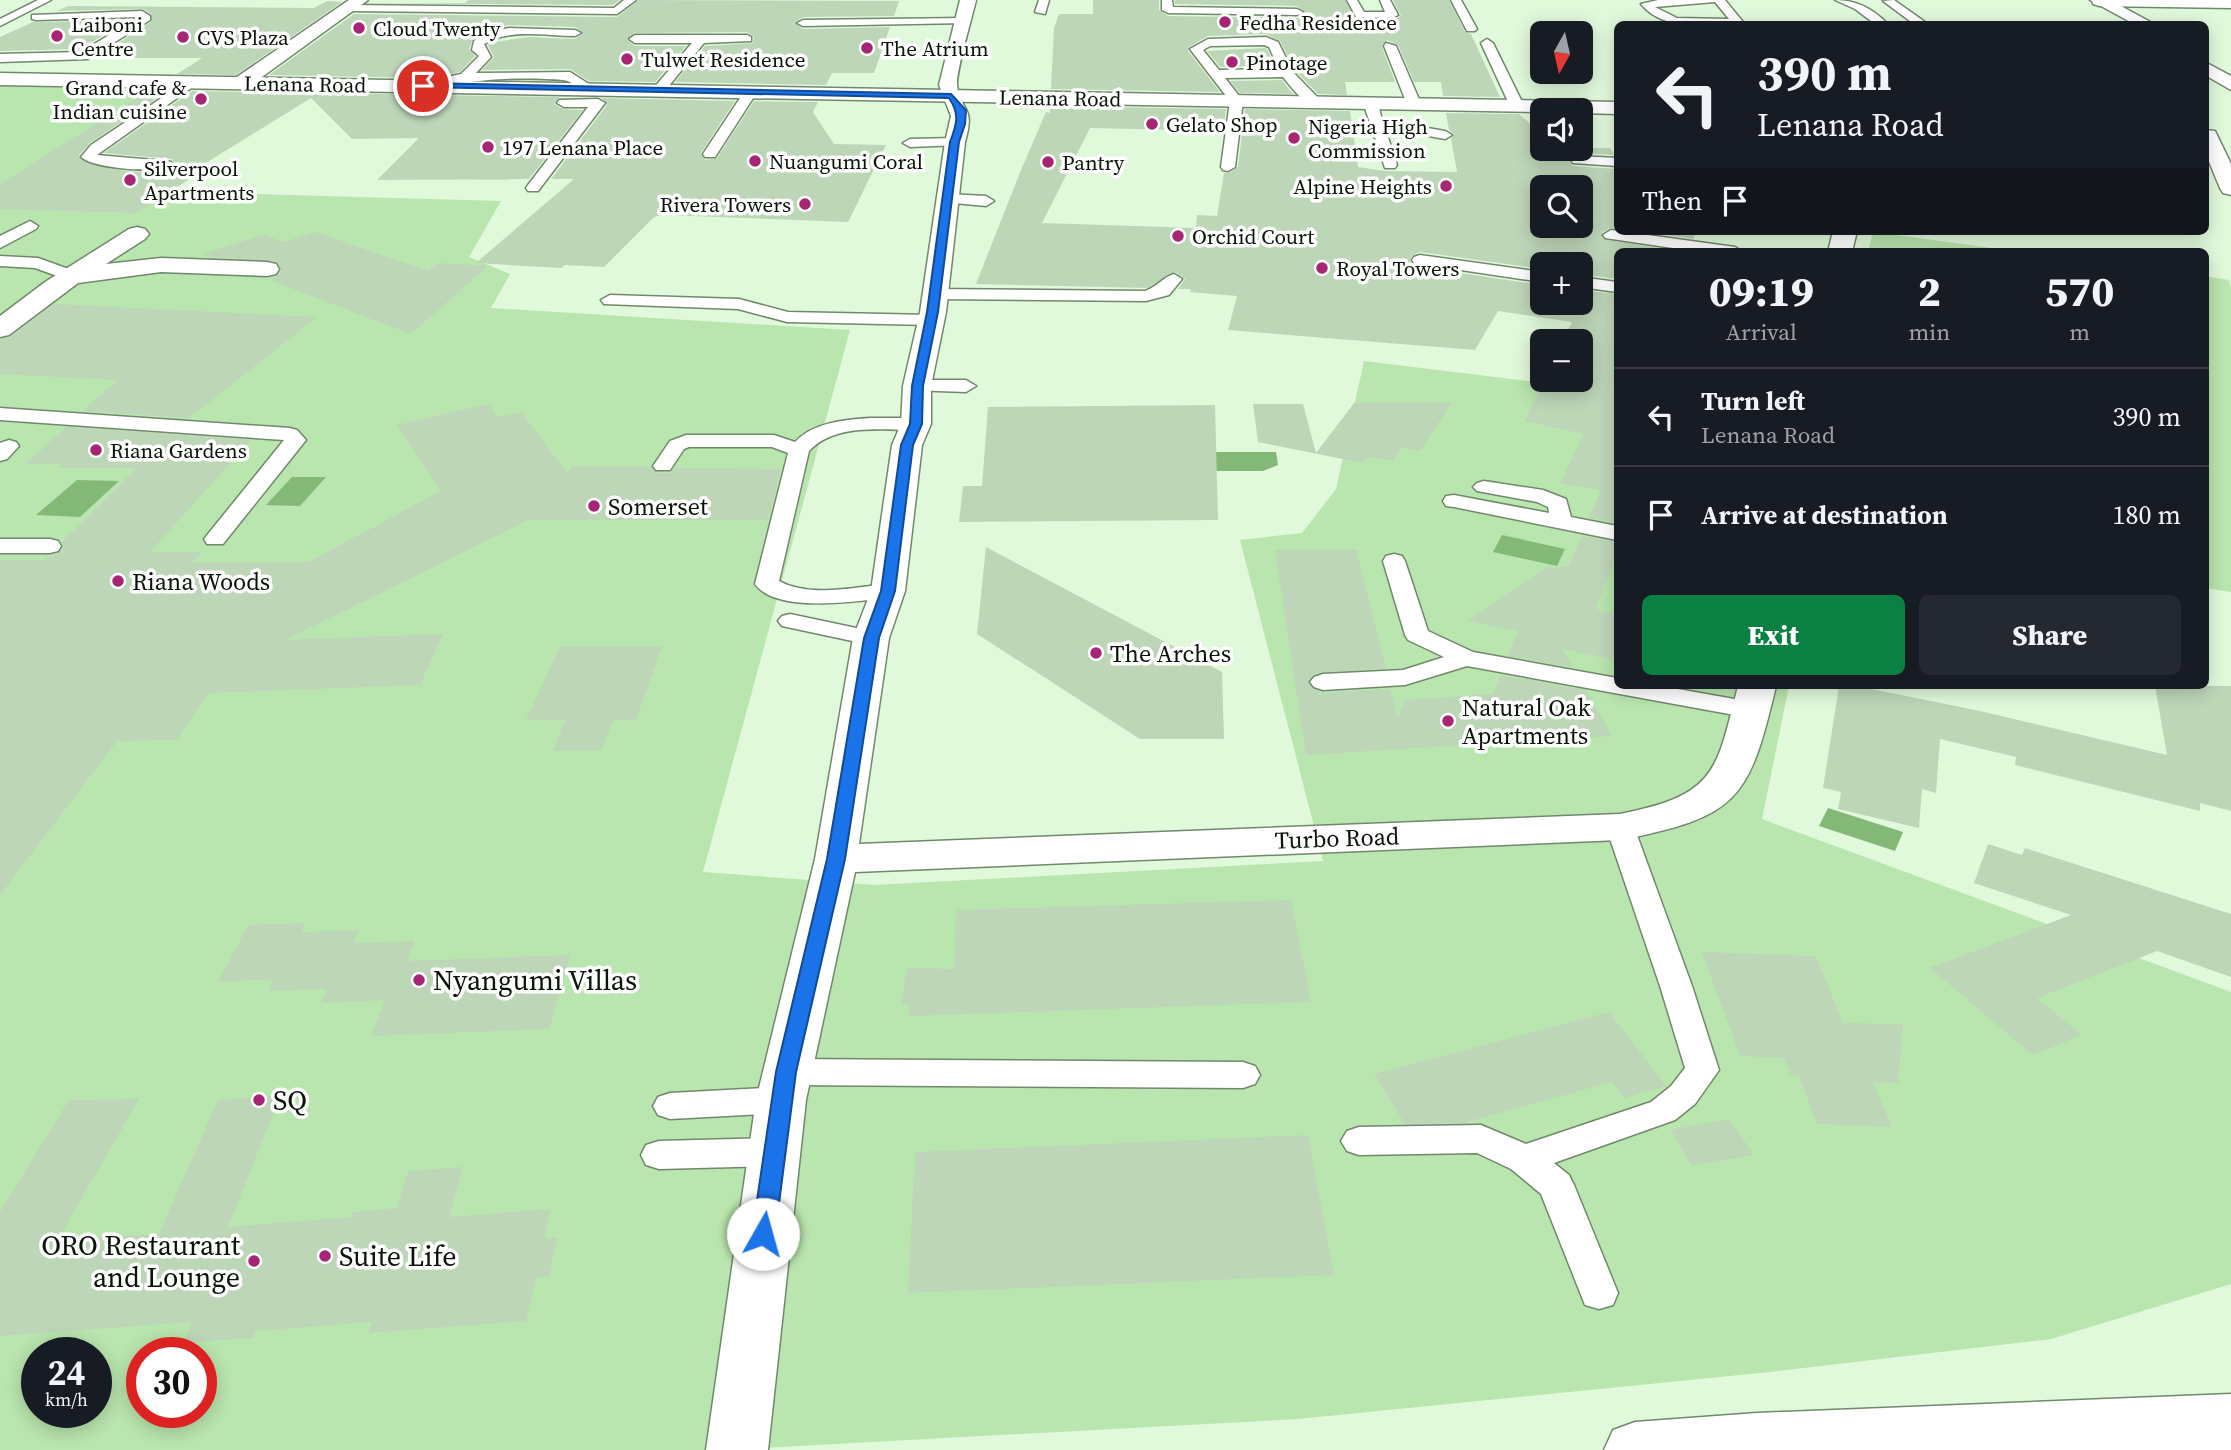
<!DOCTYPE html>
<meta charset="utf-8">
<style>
:root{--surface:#171b24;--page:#242831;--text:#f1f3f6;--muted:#9ea1a6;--line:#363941;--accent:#0b8043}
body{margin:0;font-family:"Source Serif 4",serif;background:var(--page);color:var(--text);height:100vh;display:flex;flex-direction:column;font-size:26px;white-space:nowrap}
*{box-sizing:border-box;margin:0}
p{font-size:23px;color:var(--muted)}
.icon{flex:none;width:38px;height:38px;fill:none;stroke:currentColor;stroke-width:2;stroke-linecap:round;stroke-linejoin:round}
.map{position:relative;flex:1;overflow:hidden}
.drawer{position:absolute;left:1614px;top:248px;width:595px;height:441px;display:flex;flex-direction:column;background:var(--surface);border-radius:10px;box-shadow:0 4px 18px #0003}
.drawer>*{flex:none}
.banner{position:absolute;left:1614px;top:21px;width:595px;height:214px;border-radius:10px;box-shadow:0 4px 18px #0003;background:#171b24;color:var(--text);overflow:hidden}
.needle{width:46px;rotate:188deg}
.fabs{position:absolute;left:1530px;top:21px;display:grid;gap:14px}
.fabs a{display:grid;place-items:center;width:63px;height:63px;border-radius:10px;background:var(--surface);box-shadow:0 4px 18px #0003;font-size:35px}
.speed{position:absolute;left:21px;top:1337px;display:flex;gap:14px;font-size:35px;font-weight:700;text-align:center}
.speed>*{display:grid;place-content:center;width:91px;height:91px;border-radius:50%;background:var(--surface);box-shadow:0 4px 18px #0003;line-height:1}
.speed small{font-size:18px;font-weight:400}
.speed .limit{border:10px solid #d22;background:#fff;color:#111}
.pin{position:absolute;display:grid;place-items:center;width:60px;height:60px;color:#fff;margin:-30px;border:4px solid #fff;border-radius:50%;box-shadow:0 2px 7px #0007}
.me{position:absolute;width:77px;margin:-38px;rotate:7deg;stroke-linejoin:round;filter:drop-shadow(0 0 5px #0008)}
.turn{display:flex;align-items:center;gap:24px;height:147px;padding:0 28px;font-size:32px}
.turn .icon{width:91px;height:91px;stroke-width:2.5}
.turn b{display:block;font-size:49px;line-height:60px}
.then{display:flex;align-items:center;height:66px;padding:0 28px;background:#0003;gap:14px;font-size:26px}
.eta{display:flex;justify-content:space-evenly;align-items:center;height:119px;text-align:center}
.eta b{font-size:42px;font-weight:800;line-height:49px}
.button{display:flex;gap:14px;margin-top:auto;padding:14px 28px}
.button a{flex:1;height:80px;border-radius:10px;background:var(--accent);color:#fff;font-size:28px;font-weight:800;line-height:80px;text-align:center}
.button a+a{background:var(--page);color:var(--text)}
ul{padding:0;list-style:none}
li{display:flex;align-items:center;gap:21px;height:98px;padding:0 28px;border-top:2px solid var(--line)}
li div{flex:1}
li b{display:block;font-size:26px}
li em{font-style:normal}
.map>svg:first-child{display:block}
</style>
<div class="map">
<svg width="2231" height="1450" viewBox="0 0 2231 1450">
<rect width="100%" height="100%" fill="#e1f9db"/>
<path fill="#b9e5ae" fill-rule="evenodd" d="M0 86 152 90 24 181 221 193 501 201 469 257 510 274 491 308 850 330 703 872 875 885 1323 861 1240 540 1302 533 1336 489 1364 361 1617 392V686H1789L1762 819 2231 992V1284L2051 1339 1770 1372 1298 1419 724 1450H0ZM37 1353H96V1412H37ZM142 1353H201V1412H142Z
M1873 232 2022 252H1868Z
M2205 276 2229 280 2231 289V592L2205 588Z"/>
<path fill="#83b876" d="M1197 452H1276L1278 465 1263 471H1198Z
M292 477H326L300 506 266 505Z
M77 480 119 481 80 517 36 515Z
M1502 535 1565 549 1557 566 1493 552Z
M1828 808 1903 832 1895 851 1819 826Z"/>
<path fill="#bed6b8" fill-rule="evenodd" d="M469 0H620L613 5 369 3H465Z
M639 0 899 1 894 16 803 17 795 22 803 29 890 27 874 73H832L826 85 675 82 705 46 753 43 754 37 747 32 634 33 627 40 635 46H686L655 82 589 81 570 69 482 70 494 57 488 45 495 42 528 37 575 39 583 34 575 27 509 25 488 29 473 39 469 49 475 56 460 72 429 78 269 75 354 14 617 17Z
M1093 0H1159V10L1168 16 1297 18 1305 13 1297 6 1175 4V0H1345L1356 20 1392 21 1401 16 1393 0H1449L1465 32 1471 34 1500 97 1443 96 1441 82H1414L1398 45 1387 40 1382 47 1395 82H1345L1347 95 1318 94 1295 70 1280 41 1266 34 1208 36 1189 47 1188 51 1220 92 1051 89 1054 28 1059 14H1093Z
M327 1 342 2 236 75 177 74 202 58H122L133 52H104L151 22V14L143 9 56 11 69 6 314 8Z
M129 20 80 49 0 51V37L33 22Z
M1264 48 1267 49 1275 66 1220 67 1207 51Z
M1282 80 1293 94 1240 93 1230 81Z
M150 90 168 91 90 143 79 155 80 159 111 169 138 172 171 171 175 166 172 159 104 153 192 91 559 97 554 104 563 109 583 110 529 179 377 180 419 138 352 139 311 98 188 174 196 175 136 213 0 209V184Z
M602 98 735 101 701 153 705 160 717 158 754 101 818 102 813 112 834 144 886 145 848 222 662 215 654 217 604 267 565 265 561 268 476 263 574 179H551L607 105Z
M1050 106 1226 109 1223 131 1090 128 1042 223 1196 228 1197 215 1217 216 1224 173H1229L1238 167 1245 109 1350 111 1358 167 1385 171 1457 172 1451 139 1454 134 1449 130 1446 113 1519 114 1542 134V149L1610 148 1614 155 1578 153 1568 159 1573 166 1617 169V228H1610L1602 233 1603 239 1682 252H1617V279L1580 274V264H1542V269L1420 252 1412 256 1410 261 1414 266 1542 285V303H1580V290L1617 294V523L1589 518 1601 490 1560 483 1584 434 1525 421 1544 380H1580V341H1562L1572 322 1498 311 1475 350 1228 330 1237 296 1190 292 1191 289H1178L1185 279 1175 272 1147 288 976 284 1019 175 1046 112 1050 113ZM1542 187H1580V226H1542Z
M1638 231H1695L1694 239Z
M315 232 428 271 438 263 488 266 411 334 267 279 277 277 281 270 277 261 212 257 203 254 263 235 284 242Z
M54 304 317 317 189 418 83 411 117 380 0 374V339L11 337Z
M1452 402 1420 451 1402 447 1393 461 1368 457 1363 463 1258 442 1253 404H1303L1316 453 1354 403Z
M488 404 498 417 521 412 567 473 572 466 651 467 656 473H670L675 468 781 469 768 520H528L285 640 443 634 420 685 209 693 176 740 117 741 0 895V560H44L48 556 59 554 63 547 62 542 137 468H59L63 464H26L66 427 251 440 150 552H201L192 563 309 562 441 491 397 425Z
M1215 405 1218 520 959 522 963 486H982L988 407Z
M1582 536 1617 542V554L1595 610 1617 614V661L1562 649 1573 667 1508 656 1518 631 1467 621 1545 568 1568 567Z
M986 547 1222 672 1224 739H1140L977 634Z
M1275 550H1356L1386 668 1322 672 1313 675 1308 680 1313 689 1323 693 1390 689 1397 717 1405 700 1493 694 1501 675 1586 690 1612 736 1306 755Z
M560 647H662L636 720H613L602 750 553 751 565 720H526Z
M1839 686H1857L1980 711 2167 755 2155 686H2231V811L2200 803V811L2015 765 2016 757 1940 739 1936 793 1922 789 1919 828 1838 809 1841 792 1823 788Z
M1988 844 2022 855 2025 848 2231 914V977L2157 951 2037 998 2082 1035 2033 1055 1930 968 2071 915 1974 883Z
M1291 900 1311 1002 908 1016 910 1005H901L907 968 954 969 956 910Z
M306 923 301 932 359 930 353 943 415 941 406 961 570 955 549 1029 371 1036 385 1000 321 1003 327 989 268 991 274 979 218 982 248 925Z
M1702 952 1816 956 1843 1023 1903 1024 1898 1083 1873 1082 1892 1127 1817 1124 1799 1076 1790 1075 1784 1058 1740 1056Z
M1609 1012 1666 1086 1624 1098 1612 1082 1463 1123 1405 1124 1374 1074Z
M280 1096 228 1227 351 1217 352 1212 397 1208 408 1171 463 1167 449 1217 551 1209 544 1238H557L549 1276 536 1278 526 1321 368 1333 372 1322 255 1331 253 1338 184 1343 192 1322 0 1336V1212L69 1100 139 1099 58 1239 159 1234 218 1100Z
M1729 1119 1754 1155 1692 1166 1670 1130Z
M1308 1135 1334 1275 908 1293 915 1152Z"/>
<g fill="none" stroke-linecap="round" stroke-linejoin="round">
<g stroke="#72886c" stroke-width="3">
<path id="lane" d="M38 0H51L0 26V19Z
M624 0H636L617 14 350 11 344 8 350 5 614 8Z
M1039 0H1049L1045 14 1035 12Z
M1162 0H1172L1173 7 1297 9 1303 12 1297 15 1168 13 1162 10Z
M1347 0H1357L1364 12H1385L1380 0H1390L1398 15 1392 18 1356 17Z
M1451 0H1461L1477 29 1475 31H1467Z
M1658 0H1725L1743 22 1741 24C1707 24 1665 33 1641 4ZM1715 2 1729 19 1677 18 1655 7Z
M1835 0C1856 0 1872 8 1888 24H1875L1855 9Z
M1894 0 1925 22 1926 24H1914L1883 1Z
M142 11 150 16V20L88 59 0 62V54L81 52 139 17 36 20 32 19V15Z
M963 18 969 21 967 23 803 26 797 23 803 20Z
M509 28 575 30 581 33 575 36C545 36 510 28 484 44L491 57 476 73 570 72 592 86V92C579 94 575 81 563 80 517 76 468 80 423 90L417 86 419 83 461 74 479 56 472 50 474 41 489 32Z
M747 35 751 37V41L704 43 663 93 658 94 652 90 692 43H635L629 39 635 35Z
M1266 37 1278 42 1293 72 1322 102 1315 106C1301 101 1292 88 1283 77L1225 78 1243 101 1235 167 1228 171 1223 170 1221 167 1230 101 1190 49 1208 39ZM1264 45 1269 47 1279 69 1219 70 1203 50 1210 46Z
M1487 39 1493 43 1524 106 1522 109H1512L1510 106 1481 43Z
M1386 43 1396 46 1421 104 1419 107H1409L1407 104 1384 46Z
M190 79 194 80V86L97 155 166 161 171 162 173 165 171 168C153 172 95 169 81 157L91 145Z
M751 88 757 92 717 154 715 157H705L703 154 746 89Z
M598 99 605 103 538 191H528L526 188 528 185 588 107H564L557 103 559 100Z
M1372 104 1379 108 1382 120 1445 131 1452 135 1445 139 1385 128 1397 165 1395 168H1385L1365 108Z
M955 138 962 142 960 145 910 147 903 143 910 139Z
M1578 156 1617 158V166L1573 163 1571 160Z
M948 194 986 196 994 201 986 206 943 202 940 199Z
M30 221 38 226 36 229 0 248V236Z
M1611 230 1735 247 1743 252H1700L1605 238 1603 235Z
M1420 255 1542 272V282L1414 263 1412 260 1414 257Z
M0 256 38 258 77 272 79 276 71 281 35 268 0 266Z
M1174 274 1182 279 1169 295 1146 301 933 299 924 294 933 289 1145 291C1157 287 1163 277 1174 274Z
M1580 277 1617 282V292L1580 287Z
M610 295 739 299 788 312 931 315 940 320 931 325 787 322 738 309 604 304 601 300Z
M917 380H966L976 386 966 392 910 390 907 386 910 382Z
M0 408 290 428 297 430 306 440 223 544H207L204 539 284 440 0 420Z
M870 418H916L923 420 926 424 923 428 916 430C881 430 835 423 809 451L779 581C811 598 854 587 888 584L896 586 900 591 896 596 888 598C856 601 776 614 755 584L788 453 772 447H689L684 449 670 470H656L653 466 670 441 686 435H774L795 442C814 422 844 420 870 418Z
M9 440 16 442 19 446 7 459 0 461V443Z
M1484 481 1543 490 1566 499 1571 517 1617 526V540L1454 507 1446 506 1443 501 1446 496 1454 495 1549 513 1548 507 1537 502 1477 491 1473 487 1477 483Z
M0 539H50L58 541 61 546 58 551 50 553H0Z
M1394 554 1402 556 1405 561 1428 631 1473 652 1617 678V686H1661L1751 702 1760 704 1764 710 1760 716 1751 718 1467 666 1405 685 1323 690 1314 687 1310 682 1314 677 1323 674 1403 670 1444 657 1408 640 1405 635 1383 561 1386 556Z
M790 614 880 633 883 638 880 643 871 645 782 626 778 621 782 616Z
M1620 818 1630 821 1634 827 1692 986 1719 1070 1695 1104 1675 1120 1554 1163 1569 1175 1574 1185 1618 1293 1613 1305 1599 1309 1585 1305 1541 1194 1511 1169 1477 1153 1359 1155 1347 1151 1341 1141 1347 1131 1359 1127 1481 1125 1526 1144 1651 1102 1671 1086 1685 1068 1660 986 1606 827 1610 821Z
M786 1059 1243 1062 1255 1066 1260 1075 1255 1084 1243 1088 786 1085 774 1081 769 1072 774 1063Z
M781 1087 793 1091 798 1100 793 1109 781 1113 670 1119 658 1115 653 1106 658 1097 670 1093Z
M773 1138 785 1142 791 1152 785 1162 773 1166 659 1169 646 1165 641 1155 646 1145 659 1141Z"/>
</g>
<g stroke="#72886c" stroke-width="3">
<path id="street" d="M349 0H368L248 87H234L232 83 234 79Z
M960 0H976C972 18 956 71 957 85 960 112 976 104 965 142L946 312 931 386V424L922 445 905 591 889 638 859 844 1620 814C1716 795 1716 773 1738 686H1776C1749 801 1737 817 1620 840L855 872 806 1100 768 1450H706L756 1100 815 859 853 638 871 591 892 445 901 424 903 386 920 312 945 142 951 116 939 85Z
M2092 0H2231V8L2099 6 2093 4Z
M137 227 145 229 149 234 145 239 106 264 161 258 267 262 276 264 279 269 276 274 267 276 161 272 78 283 9 335 0 337V316L45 282 129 229Z
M1833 231H1857L1852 252H1828Z"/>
</g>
<g stroke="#72886c" stroke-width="3">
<path id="secondary" d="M2090 0H2110L2154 24H2134Z
M2205 62 2231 76V90L2205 75Z
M0 73 1617 102V114L1580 113V110H1542V112L0 85Z
M2205 130 2215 131 2231 164V195L2223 193 2220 188 2205 152Z
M2231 1394V1450H1604L1613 1430 1635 1422 1757 1413Z"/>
</g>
<use href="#lane" fill="#fff" fill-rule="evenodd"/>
<use href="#street" fill="#fff" fill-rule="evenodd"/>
<use href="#secondary" fill="#fff" fill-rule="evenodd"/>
</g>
<path fill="#1a73e8" stroke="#114b97" stroke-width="2" d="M423 83 951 94 966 110 965 124 959 142 938 312 923 386 922 424 913 445 895 591 879 638 845 859 796 1072 775 1234 771 1240 763 1243 755 1240 752 1234 776 1072 827 859 864 638 881 591 901 445 910 424 912 386 927 312 950 142C957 124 960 114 949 98L420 87Z"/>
<g fill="#a72572" stroke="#fefefe" stroke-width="2.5">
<circle cx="1225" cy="22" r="7"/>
<circle cx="359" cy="28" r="7"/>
<circle cx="57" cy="36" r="7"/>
<circle cx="183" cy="37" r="7"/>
<circle cx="867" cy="48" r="7"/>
<circle cx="627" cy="59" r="7"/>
<circle cx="1232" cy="62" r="7"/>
<circle cx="201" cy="99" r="7"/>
<circle cx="1152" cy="124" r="7"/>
<circle cx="1294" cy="138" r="7"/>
<circle cx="488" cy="147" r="7"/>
<circle cx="755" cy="161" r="7"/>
<circle cx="1048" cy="162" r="7"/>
<circle cx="130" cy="180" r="7"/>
<circle cx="1446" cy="186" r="7"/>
<circle cx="805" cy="204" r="7"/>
<circle cx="1178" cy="236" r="7"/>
<circle cx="1322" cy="268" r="7"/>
<circle cx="96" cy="450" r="7"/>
<circle cx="594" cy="506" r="7"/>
<circle cx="118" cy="581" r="7"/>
<circle cx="1096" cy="653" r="7"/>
<circle cx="1448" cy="721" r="7"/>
<circle cx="419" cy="980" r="7"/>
<circle cx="259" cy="1100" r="7"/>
<circle cx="325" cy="1256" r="7"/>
<circle cx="254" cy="1261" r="7"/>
</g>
<g text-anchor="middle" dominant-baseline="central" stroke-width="7" stroke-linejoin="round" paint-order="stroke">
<g font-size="21" fill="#0a1308" stroke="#fefefe" text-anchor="start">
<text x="1239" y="22">Fedha Residence</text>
<text x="71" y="24">Laiboni<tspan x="71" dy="24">Centre</tspan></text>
<text x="373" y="28">Cloud Twenty</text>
<text x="197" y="37">CVS Plaza</text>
<text x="881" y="48">The Atrium</text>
<text x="641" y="59">Tulwet Residence</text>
<text x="1246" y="62">Pinotage</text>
<text x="187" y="87" text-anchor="end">Grand cafe &amp;<tspan x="187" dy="24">Indian cuisine</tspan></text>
<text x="1166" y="124">Gelato Shop</text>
<text x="1308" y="126">Nigeria High<tspan x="1308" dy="24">Commission</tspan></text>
<text x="502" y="147">197 Lenana Place</text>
<text x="769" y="161">Nuangumi Coral</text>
<text x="1062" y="162">Pantry</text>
<text x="144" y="168">Silverpool<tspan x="144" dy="24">Apartments</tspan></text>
<text x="1432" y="186" text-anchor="end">Alpine Heights</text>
<text x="791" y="204" text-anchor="end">Rivera Towers</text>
<text x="1192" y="236">Orchid Court</text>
<text x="1336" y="268">Royal Towers</text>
<text x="110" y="450">Riana Gardens</text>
</g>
<g font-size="21" fill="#0a1308" stroke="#fefefe">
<text transform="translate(305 84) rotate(1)">Lenana Road</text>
<text transform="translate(1060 98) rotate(1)">Lenana Road</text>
</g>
<g font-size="24" fill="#0a1308" stroke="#fefefe" text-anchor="start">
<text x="608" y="506">Somerset</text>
<text x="132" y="581">Riana Woods</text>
<text x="1110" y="653">The Arches</text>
<text x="1462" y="707">Natural Oak<tspan x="1462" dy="28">Apartments</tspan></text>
</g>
<g font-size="24" fill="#0a1308" stroke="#fefefe">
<text transform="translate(1337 838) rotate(-2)">Turbo Road</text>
</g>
<g font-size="28" fill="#0a1308" stroke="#fefefe" text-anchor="start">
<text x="433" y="980">Nyangumi Villas</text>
<text x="273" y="1100">SQ</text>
<text x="240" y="1245" text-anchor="end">ORO Restaurant<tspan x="240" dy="32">and Lounge</tspan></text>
<text x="339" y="1256">Suite Life</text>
</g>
</g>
</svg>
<div class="fabs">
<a><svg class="needle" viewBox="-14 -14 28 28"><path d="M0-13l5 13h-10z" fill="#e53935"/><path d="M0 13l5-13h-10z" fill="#9ea1a6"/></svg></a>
<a><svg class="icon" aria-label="sound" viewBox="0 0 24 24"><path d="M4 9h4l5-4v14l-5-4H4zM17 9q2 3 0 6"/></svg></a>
<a><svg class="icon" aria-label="search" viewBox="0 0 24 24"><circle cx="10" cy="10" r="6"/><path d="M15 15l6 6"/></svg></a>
<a>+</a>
<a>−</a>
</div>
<div class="speed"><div>24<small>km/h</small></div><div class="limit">30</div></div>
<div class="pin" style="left:423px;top:86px;background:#d93025"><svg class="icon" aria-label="arrive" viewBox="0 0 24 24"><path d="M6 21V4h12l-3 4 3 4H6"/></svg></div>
<svg class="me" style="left:763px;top:1234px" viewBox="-20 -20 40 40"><circle r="19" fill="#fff"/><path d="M0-13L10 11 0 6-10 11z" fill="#1a73e8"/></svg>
<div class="banner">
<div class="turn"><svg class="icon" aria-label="left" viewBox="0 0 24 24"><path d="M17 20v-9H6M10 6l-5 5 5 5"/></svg><div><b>390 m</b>Lenana Road</div></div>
<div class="then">Then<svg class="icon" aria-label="arrive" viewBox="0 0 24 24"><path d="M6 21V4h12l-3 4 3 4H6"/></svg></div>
</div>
<section class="drawer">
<div class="eta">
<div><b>09:19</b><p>Arrival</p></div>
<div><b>2</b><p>min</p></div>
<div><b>570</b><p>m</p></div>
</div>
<ul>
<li><svg class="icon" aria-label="left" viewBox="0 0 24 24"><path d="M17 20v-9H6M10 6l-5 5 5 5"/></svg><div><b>Turn left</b><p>Lenana Road</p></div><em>390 m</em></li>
<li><svg class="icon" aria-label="arrive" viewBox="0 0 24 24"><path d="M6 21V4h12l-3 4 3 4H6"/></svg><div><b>Arrive at destination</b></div><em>180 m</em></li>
</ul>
<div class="button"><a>Exit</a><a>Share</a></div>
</section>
</div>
